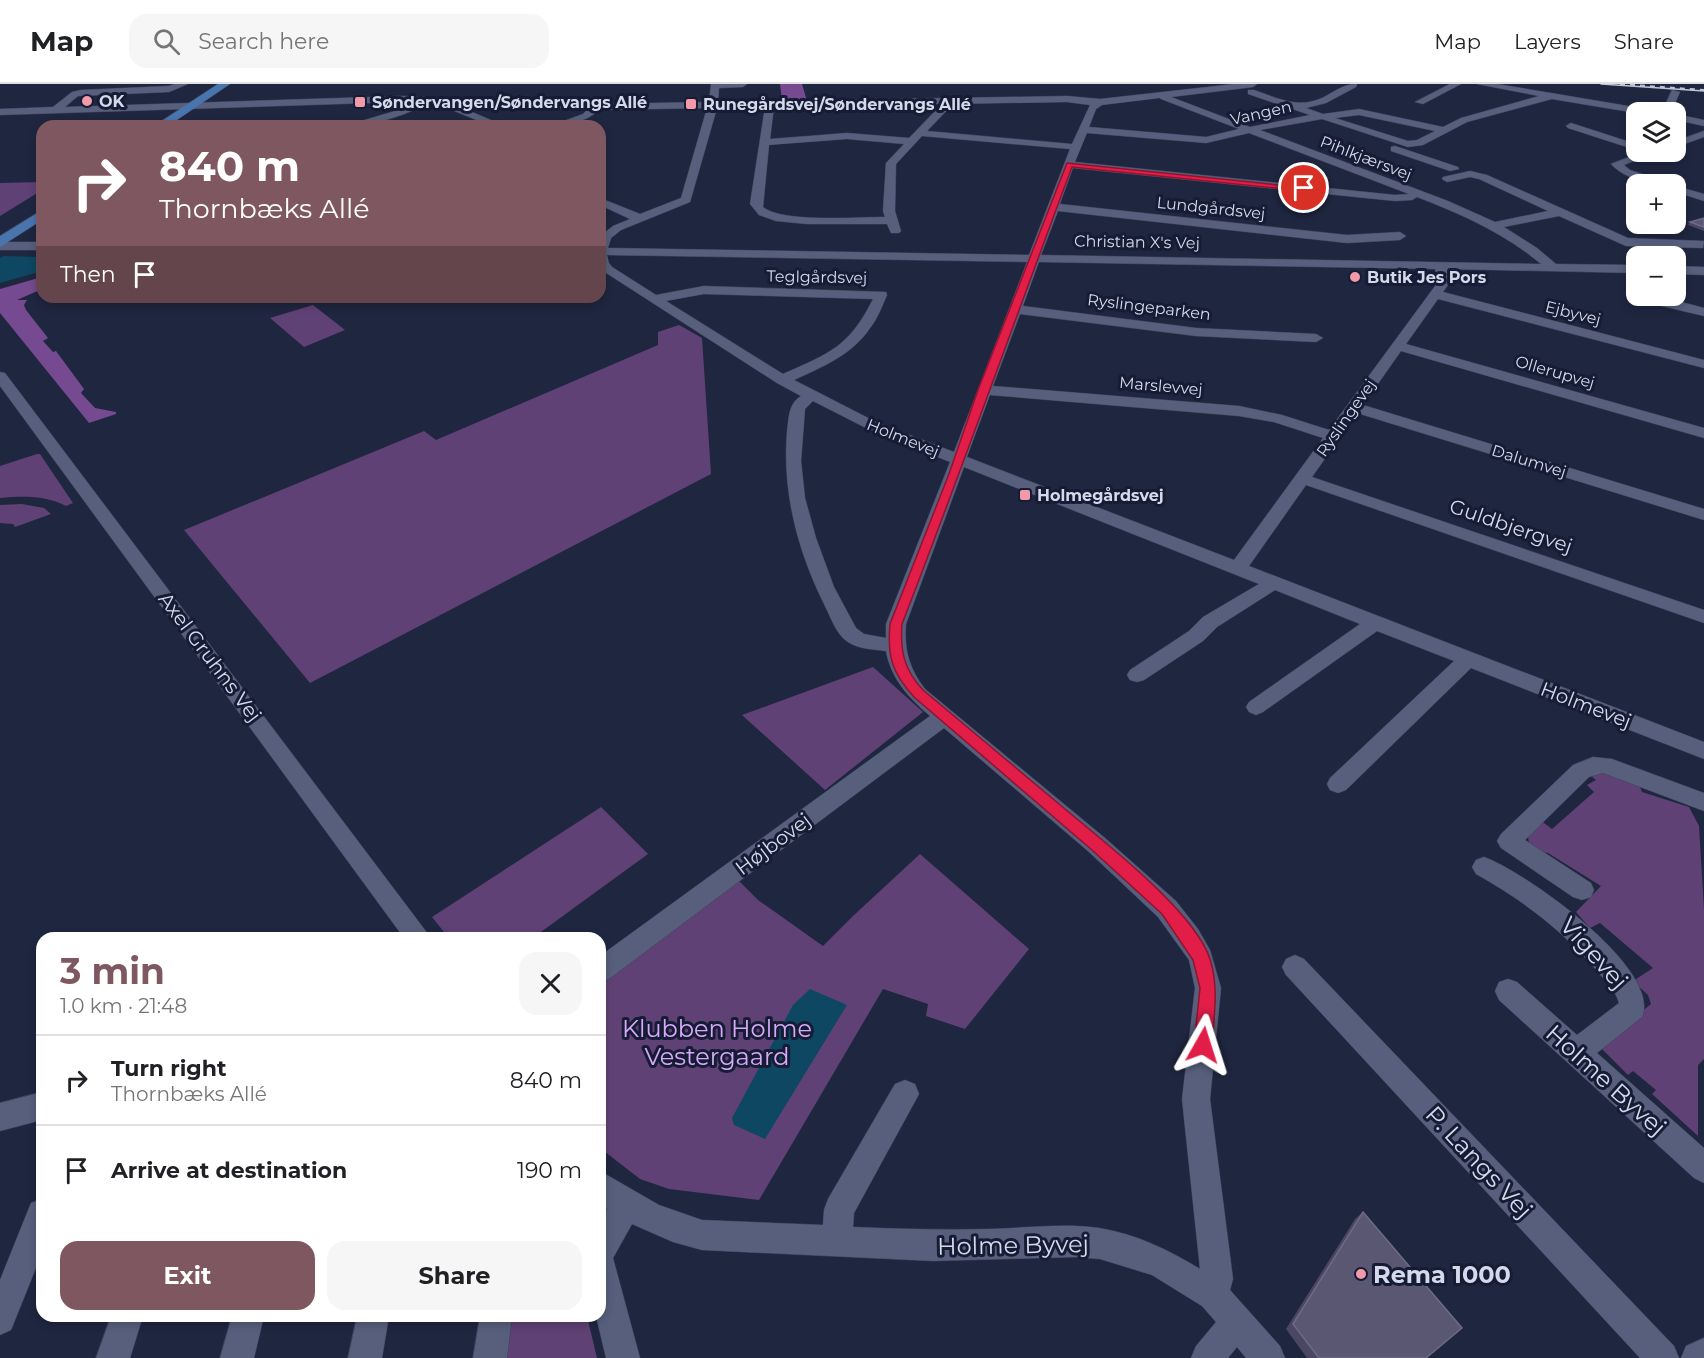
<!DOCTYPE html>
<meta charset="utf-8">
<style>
:root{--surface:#fff;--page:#f6f6f6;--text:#202124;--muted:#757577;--line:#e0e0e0;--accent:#7f5760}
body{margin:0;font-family:Montserrat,sans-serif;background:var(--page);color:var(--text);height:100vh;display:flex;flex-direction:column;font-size:22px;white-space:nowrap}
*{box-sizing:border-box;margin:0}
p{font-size:20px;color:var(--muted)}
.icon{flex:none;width:33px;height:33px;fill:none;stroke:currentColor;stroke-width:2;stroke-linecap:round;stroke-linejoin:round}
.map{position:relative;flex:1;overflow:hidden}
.side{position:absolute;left:36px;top:848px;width:570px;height:390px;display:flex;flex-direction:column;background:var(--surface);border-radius:18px;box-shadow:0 3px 9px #0003}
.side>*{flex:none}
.banner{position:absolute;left:36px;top:36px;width:570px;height:183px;border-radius:18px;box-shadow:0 3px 9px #0003;background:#7f5760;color:#fff;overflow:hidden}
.buttons{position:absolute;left:1626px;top:18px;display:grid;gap:12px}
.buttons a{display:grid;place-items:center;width:60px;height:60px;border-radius:12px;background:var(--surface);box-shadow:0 3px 9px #0003;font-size:30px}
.pin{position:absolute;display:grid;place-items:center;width:51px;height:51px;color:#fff;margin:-26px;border:3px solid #fff;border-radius:50%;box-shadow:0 2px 6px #0007}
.me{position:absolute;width:66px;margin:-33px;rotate:6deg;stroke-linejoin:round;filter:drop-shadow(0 0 4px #0008)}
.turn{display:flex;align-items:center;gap:21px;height:126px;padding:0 24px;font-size:27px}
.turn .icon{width:78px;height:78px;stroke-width:2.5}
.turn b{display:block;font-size:42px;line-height:51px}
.then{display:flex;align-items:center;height:57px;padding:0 24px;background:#0003;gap:12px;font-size:22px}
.round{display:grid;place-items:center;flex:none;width:63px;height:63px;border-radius:18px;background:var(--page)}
.headline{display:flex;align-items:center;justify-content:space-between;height:102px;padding:0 24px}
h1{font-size:36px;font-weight:700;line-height:45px;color:var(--accent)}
.button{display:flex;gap:12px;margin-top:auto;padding:12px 24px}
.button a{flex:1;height:69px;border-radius:18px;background:var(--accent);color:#fff;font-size:24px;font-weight:700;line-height:69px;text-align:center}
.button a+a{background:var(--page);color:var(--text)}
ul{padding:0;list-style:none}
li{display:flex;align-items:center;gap:18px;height:90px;padding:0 24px;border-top:2px solid var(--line)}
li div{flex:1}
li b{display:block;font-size:22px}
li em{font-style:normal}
header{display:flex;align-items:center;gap:36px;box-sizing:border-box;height:84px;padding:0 30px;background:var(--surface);border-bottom:2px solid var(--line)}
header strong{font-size:28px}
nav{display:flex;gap:33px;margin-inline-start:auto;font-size:21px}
.search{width:420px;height:54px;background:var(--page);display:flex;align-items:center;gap:15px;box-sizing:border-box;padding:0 21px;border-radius:18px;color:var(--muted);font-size:22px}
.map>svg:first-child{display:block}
</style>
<header>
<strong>Map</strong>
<div class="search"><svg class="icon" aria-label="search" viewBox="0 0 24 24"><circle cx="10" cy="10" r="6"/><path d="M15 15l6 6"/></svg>Search here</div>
<nav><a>Map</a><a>Layers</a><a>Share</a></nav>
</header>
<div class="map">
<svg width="1704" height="1274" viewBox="0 0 1704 1274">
<rect width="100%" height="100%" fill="#1f263f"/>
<path fill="#604175" d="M42 98V105L39 108 0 132V99Z
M313 221 345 246 304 263 270 234Z
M679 241 702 254 711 390 310 599 184 446 424 347 436 356 658 261V248Z
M37 370H40L73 419 66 422C45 411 23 412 0 414V382Z
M22 420 44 424 51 430 15 443 13 440 0 439V421Z
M873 583 923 628 825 706 742 631Z
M1594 686 1638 698 1642 708 1689 723 1699 742 1704 826V975L1698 981V1052L1652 1010 1656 1006 1633 987 1628 991 1599 962 1651 920 1648 911 1633 897 1653 884 1600 839 1590 844 1576 828 1601 802 1548 769 1534 767 1529 760 1528 752 1540 736 1552 745 1594 708 1587 701 1596 696 1590 691Z
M601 723 648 770 534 853H448L432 833Z
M920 770 1029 865 965 945 926 932 928 920 883 905 759 1116 669 1105 640 1095 600 1064V899L738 796 758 816 823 862 853 832Z
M510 1232H587L597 1274H505Z"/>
<path fill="#754a90" d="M780 0H802L807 17H782Z
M42 193V205L17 216H27L24 221 26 226 48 254 43 257 53 268 56 267 84 305 81 309 95 324 116 328V330L89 339 0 229V205Z"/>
<path fill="#0e4761" d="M3 172 42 173V187L0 199V174Z
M810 905 847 921 765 1055 734 1041 732 1034 793 921Z"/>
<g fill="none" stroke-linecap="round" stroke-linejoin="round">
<g stroke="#3e4358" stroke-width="1">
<path id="minor" d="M175 0H188L169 8 78 12 65 23 402 12 596 20 709 18 711 0H747L743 3 719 4 718 18 1067 12 1100 15 1234 0H1257L1253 3 1171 13 1250 43 1310 31 1248 10V6H1254C1278 14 1297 25 1322 14 1334 8 1343 0 1357 0L1356 3 1326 19 1306 24 1323 30 1359 25 1443 43 1461 34 1539 12 1477 0H1497L1652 26 1653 28 1636 29 1552 15 1467 38 1423 61 1408 63 1322 35 1260 46 1448 117 1495 138 1548 127 1479 95 1470 93 1447 98 1442 95 1443 93 1470 87 1487 91 1628 154 1704 157 1703 164 1626 162 1559 132 1504 143 1537 164 1556 180 1636 181V189L1448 185 1450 198 1443 208 1704 276V284L1438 215 1406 260 1704 344V354L1401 267 1363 321 1704 425V436L1357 329 1312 393 1704 526V539L1306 401 1249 482 1704 658V675L1471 584 1346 706 1338 709 1330 706 1327 700 1330 694 1454 577 1377 547 1263 628 1256 631 1249 628 1246 623 1249 618 1360 540 1275 506 1217 543 1203 557 1144 596 1137 598 1130 596 1127 591 1130 586 1189 547 1203 533 1259 500 964 383 906 540C904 566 909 584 925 605L1105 754 1176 817 1198 845 1210 866 1221 904 1210 1015 1233 1195 1230 1206 1280 1262 1285 1274H1246L1237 1263 1228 1274H1191L1196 1262 1216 1238 1202 1222 1152 1191 1100 1175 1076 1173 933 1177 702 1166 673 1158 632 1140 613 1174 640 1274H606L596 1232H600V1137L607 1125 600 1121V1087L659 1121 702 1136 823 1141 824 1126 828 1115 895 1000 905 996 915 1000 919 1010 854 1129 853 1143C899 1145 944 1146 990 1145 1026 1144 1064 1139 1099 1144 1136 1150 1169 1166 1200 1185L1182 1015 1195 904 1189 876 1158 833 1089 768 944 644 609 895 600 899V872L930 632C909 614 891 595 886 567 871 565 854 565 843 554 835 546 830 532 825 522 798 468 782 409 787 348 789 334 788 320 801 312L777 299 600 185V152L613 142 630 135 600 121V114L640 130 681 114 707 24 599 26C586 38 568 42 550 42L583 30 588 25 453 20 505 42H491L447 24 445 22 448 20 423 19 422 22C399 34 370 42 344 42L402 25 415 18H402L0 31V25L53 23 72 8 81 6 168 2ZM1160 14 1161 15 1239 45 1206 53 1089 43 1096 25 1102 21ZM1067 18 1090 21 1072 60 927 47 953 20ZM942 20 909 54 847 49 770 55 774 23ZM765 23 750 120 759 131 776 137 807 140H887L891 149H899L901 147 895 127 896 80 922 52 1070 65 1029 171 608 164 611 154 621 146 690 118 717 24ZM1359 31 1435 47 1417 56 1408 57 1335 34ZM1087 49 1206 59 1249 49 1409 110 1395 111 1075 78ZM847 55 904 60 886 79 883 127 885 133C858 133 782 139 763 123L769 61ZM1073 84 1395 117 1412 116 1417 113C1461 130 1504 149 1541 180L1041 171 1058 127 1347 159 1400 156 1406 152 1400 148 1347 151 1060 120ZM607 171 1027 178 954 368 876 338 794 296C822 283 852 271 870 244 878 234 882 222 887 211L886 208 704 202 656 211 612 183 609 179ZM1039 178 1435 185 1438 198 1329 346 1282 331 1239 322 993 302 1020 230 1196 252 1316 258 1323 254 1316 250 1196 244 1023 222ZM704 210 873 215C849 263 830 269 783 290L666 217ZM990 311 1239 332 1274 338 1323 354 1234 476 967 373ZM813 317 866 344 950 378 886 540V554L864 550 856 544 834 503 816 454 805 414 801 377 805 325Z
M1450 0H1461L1423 20 1415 18Z
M1672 6 1680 8 1671 28H1662Z
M1676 30 1704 36V42L1676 36Z
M1571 39 1636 60V66L1568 44 1566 42Z
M1704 47V53L1676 63V57Z
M1395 62 1458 83 1459 85 1450 87 1391 67V63Z
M1642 68H1656L1624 81 1630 86 1667 98 1668 100C1648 100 1625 95 1611 80Z
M1676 102 1704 110V117L1676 108Z
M0 158H42V166H0Z
M1676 182 1704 183V191L1676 190Z
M1646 212H1659L1704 224V232L1653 220Z
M0 288 5 289 431 854H404L0 302Z
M1593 673 1612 675 1704 709V727L1603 689 1589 693 1525 756 1591 799 1594 806 1591 813 1582 816 1573 813 1501 764 1497 757 1501 750 1573 681Z
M1484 773C1524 787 1663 885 1642 933L1597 969 1704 1064V1099L1694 1094 1499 916 1495 907 1499 898 1508 895 1517 898 1577 951 1619 919C1616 907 1606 898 1598 888 1563 847 1523 816 1476 790L1472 783 1476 776Z
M1295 871 1304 875 1674 1262 1679 1274H1640L1286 891 1282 883 1286 875Z
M42 1008V1036L0 1047V1019Z
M42 1115V1169L11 1246 0 1251V1196L31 1119Z
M111 1232H143L130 1274H96Z
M232 1232H264L254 1274H220Z
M357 1232H389L382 1274H348Z
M480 1232H512L507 1274H473Z
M1704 1254V1274H1681L1686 1262Z"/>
</g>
<g stroke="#3e4358" stroke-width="1">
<path id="major" d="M218 0H230L168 42H154Z
M42 126V136L0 163V152Z"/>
</g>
<use href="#minor" fill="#575f7d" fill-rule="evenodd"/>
<use href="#major" fill="#4975ae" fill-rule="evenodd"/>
<path stroke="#bec4d6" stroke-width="1.5" d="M1601 0 1704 7"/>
<path stroke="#bec4d6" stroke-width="2" stroke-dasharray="5 5" stroke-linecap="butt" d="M1620 0 1704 6"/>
</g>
<path fill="#4b4763" d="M1704 134V147L1688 141 1690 138Z
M1363 1128 1426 1274H1307L1286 1245 1355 1135Z"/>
<path fill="#5a5772" stroke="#6d6b85" stroke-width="1.5" d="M1704 134V143L1690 138Z
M1363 1128 1462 1244 1426 1274H1319L1293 1240Z"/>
<path fill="#e11d48" stroke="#92132f" stroke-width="1.5" d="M1067 79 1307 104 1304 107 1072 83C1015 235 961 388 902 540 900 567 904 586 923 606 968 644 1014 682 1059 720 1100 755 1194 826 1210 875 1219 904 1214 931 1212 961L1209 967 1203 969 1196 967 1194 961 1200 904 1193 876 1162 830 1092 766 914 613C892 589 887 572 890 540L949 390 978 306Z"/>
<g fill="#f39aa9" stroke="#161c35" stroke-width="2">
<circle cx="87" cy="17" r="6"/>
<rect x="354" y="12" width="12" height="12" rx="3"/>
<rect x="685" y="14" width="12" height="12" rx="3"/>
<circle cx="1355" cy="193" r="6"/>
<rect x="1019" y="405" width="12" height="12" rx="3"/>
<circle cx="1361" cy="1190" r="6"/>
</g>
<g text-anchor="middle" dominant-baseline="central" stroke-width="6" stroke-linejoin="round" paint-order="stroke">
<g font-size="16" font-weight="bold" fill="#d4daeb" stroke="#161c35" text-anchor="start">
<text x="99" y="17">OK</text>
<text x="372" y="18">Søndervangen/Søndervangs Allé</text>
<text x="703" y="20">Runegårdsvej/Søndervangs Allé</text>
<text x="1367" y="193">Butik Jes Pors</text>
<text x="1037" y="411">Holmegårdsvej</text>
</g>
<g font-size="16" fill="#d4daeb" stroke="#161c35">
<text transform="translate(1261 29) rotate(-13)">Vangen</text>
<text transform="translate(1366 74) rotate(21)">Pihlkjærsvej</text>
<text transform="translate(1211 124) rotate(6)">Lundgårdsvej</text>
<text transform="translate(1137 158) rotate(1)">Christian X's Vej</text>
<text transform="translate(817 193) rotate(1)">Teglgårdsvej</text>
<text transform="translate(1149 223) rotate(7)">Ryslingeparken</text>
<text transform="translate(1573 229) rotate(14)">Ejbyvej</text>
<text transform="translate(1555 288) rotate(16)">Ollerupvej</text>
<text transform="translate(1161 302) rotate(5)">Marslevvej</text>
<text transform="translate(1346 334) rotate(-55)">Ryslingevej</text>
<text transform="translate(903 354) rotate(22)">Holmevej</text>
<text transform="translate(1529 377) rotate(17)">Dalumvej</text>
</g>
<g font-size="20" fill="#d4daeb" stroke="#161c35">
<text transform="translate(1511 442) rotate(19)">Guldbjergvej</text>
<text transform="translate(210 573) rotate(53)">Axel Gruhns Vej</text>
<text transform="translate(1586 621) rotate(21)">Holmevej</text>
<text transform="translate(773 760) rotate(-37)">Højbovej</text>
</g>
<g font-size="24" fill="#d4daeb" stroke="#161c35">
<text transform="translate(1594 869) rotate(48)">Vigevej</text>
<text transform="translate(1606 996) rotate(42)">Holme Byvej</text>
<text transform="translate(1479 1078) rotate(47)">P. Langs Vej</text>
<text transform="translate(1013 1161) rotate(-1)">Holme Byvej</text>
</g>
<g font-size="24" fill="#d7a9f8" stroke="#161c35">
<text x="717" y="944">Klubben Holme<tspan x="717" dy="28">Vestergaard</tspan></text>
</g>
<g font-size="24" font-weight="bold" fill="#d4daeb" stroke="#161c35" text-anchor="start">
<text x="1373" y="1190">Rema 1000</text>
</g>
</g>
</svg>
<div class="buttons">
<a><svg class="icon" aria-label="layers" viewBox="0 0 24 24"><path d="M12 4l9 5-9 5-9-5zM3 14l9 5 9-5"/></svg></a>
<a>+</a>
<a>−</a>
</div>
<div class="pin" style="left:1304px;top:104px;background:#d93025"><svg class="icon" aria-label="arrive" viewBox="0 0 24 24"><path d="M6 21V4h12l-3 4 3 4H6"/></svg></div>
<svg class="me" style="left:1203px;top:961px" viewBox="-20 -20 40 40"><path d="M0-17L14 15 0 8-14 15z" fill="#e11d48" stroke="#fff" stroke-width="4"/></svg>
<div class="banner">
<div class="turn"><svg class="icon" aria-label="right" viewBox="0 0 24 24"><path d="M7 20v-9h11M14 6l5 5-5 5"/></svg><div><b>840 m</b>Thornbæks Allé</div></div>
<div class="then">Then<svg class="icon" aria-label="arrive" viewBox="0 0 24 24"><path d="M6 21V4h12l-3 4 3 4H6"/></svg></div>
</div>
<section class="side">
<div class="headline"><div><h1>3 min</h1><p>1.0 km · 21:48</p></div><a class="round"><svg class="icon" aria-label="close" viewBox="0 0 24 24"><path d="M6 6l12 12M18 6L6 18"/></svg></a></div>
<ul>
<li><svg class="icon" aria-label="right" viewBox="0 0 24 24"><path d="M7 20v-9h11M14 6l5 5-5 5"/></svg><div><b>Turn right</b><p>Thornbæks Allé</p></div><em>840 m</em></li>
<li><svg class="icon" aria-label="arrive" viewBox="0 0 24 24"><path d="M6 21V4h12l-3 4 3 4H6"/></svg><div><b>Arrive at destination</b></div><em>190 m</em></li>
</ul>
<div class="button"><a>Exit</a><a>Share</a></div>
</section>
</div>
